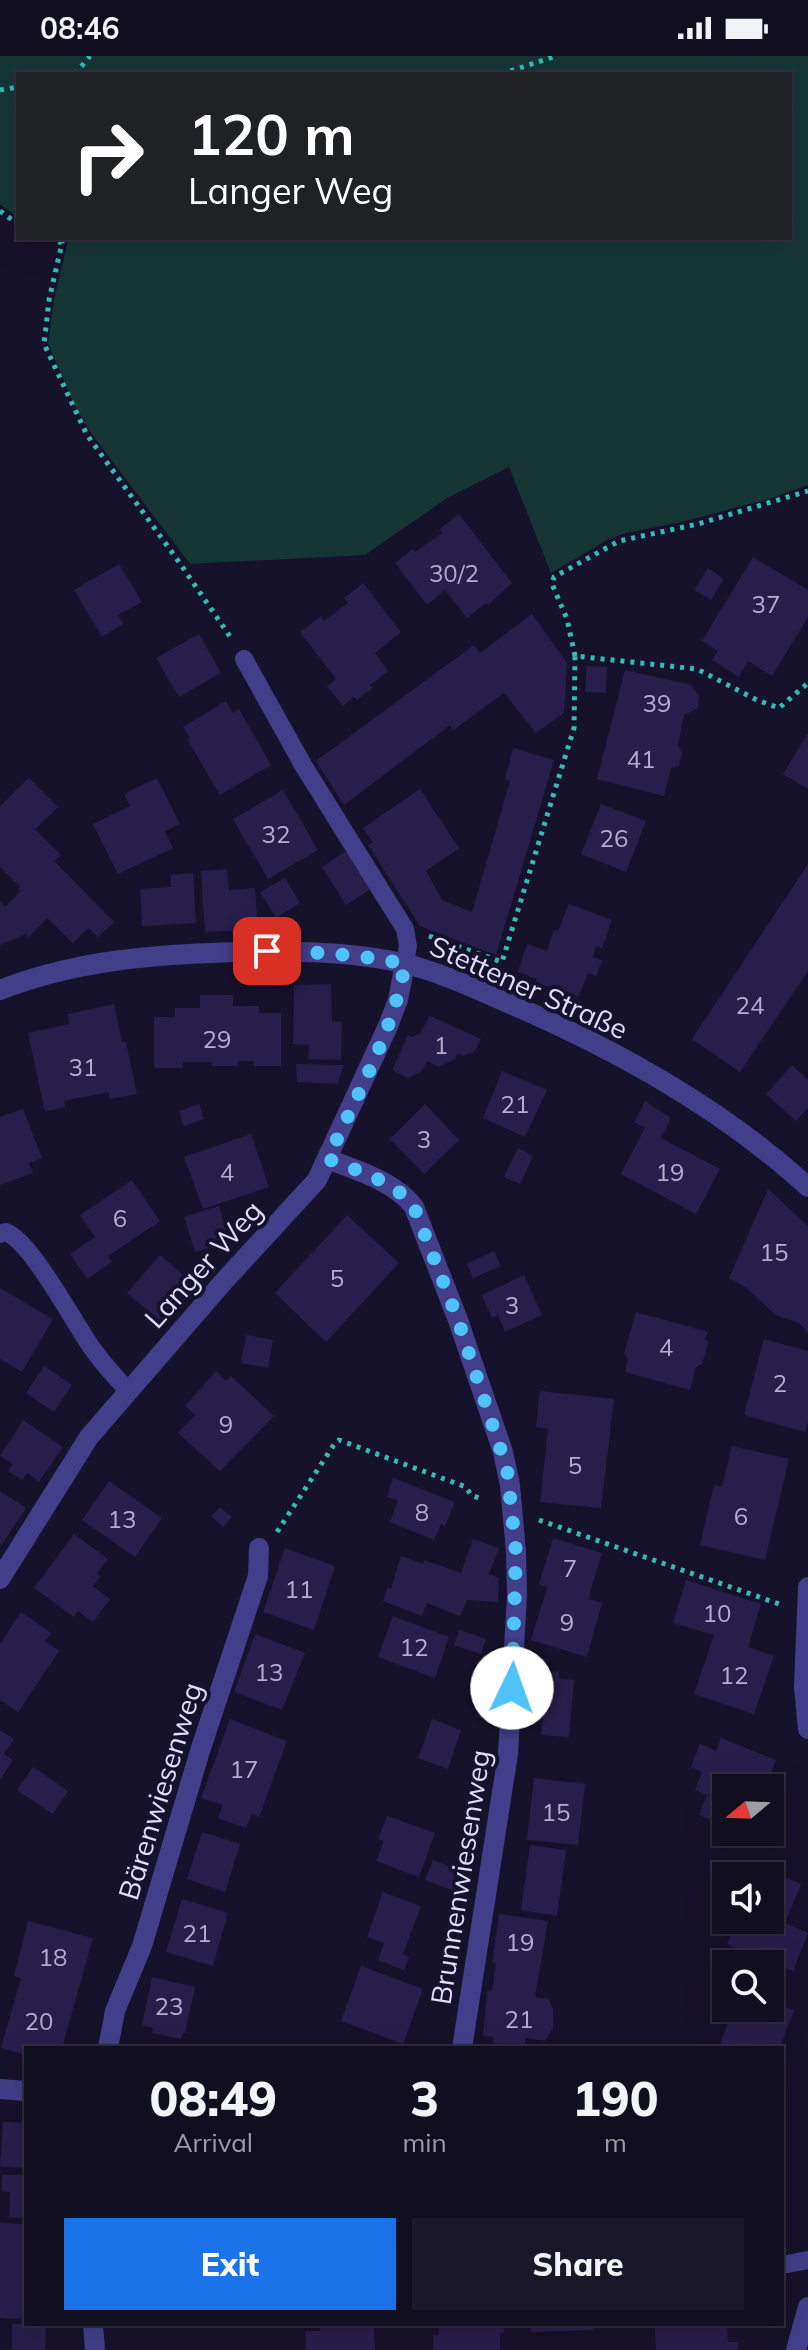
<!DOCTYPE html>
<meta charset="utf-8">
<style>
:root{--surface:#110e20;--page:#1a1729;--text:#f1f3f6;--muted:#9c9ca5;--line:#302e3e;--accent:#1a73e8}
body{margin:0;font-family:Mulish,sans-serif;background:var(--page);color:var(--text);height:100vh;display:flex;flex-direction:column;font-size:30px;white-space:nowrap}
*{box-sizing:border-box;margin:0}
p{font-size:26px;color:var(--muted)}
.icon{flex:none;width:44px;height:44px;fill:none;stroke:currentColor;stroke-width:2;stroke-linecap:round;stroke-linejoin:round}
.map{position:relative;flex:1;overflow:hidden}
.details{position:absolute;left:24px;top:1990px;width:760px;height:280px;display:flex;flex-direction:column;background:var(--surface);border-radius:0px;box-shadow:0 8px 32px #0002,0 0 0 2px var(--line)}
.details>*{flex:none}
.top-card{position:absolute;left:16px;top:16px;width:776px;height:168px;border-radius:0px;box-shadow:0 8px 32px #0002,0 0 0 2px var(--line);background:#202124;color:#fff;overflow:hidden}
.needle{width:52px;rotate:251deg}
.tools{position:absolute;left:712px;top:1718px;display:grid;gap:16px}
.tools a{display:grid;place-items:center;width:72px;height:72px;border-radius:0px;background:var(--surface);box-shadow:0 8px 32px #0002,0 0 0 2px var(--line);font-size:40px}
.pin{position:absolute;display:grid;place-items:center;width:68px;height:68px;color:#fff;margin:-34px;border-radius:16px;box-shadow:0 4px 12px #0006}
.me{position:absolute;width:88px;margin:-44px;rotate:3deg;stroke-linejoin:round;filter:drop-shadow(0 0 6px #0008)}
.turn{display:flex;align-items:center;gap:28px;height:168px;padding:0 40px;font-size:36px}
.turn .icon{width:104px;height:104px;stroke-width:2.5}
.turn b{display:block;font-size:56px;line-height:68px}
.eta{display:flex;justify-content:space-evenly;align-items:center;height:136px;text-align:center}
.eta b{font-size:48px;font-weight:800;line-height:56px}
.primary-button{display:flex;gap:16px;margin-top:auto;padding:16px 40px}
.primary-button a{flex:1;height:92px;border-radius:0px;background:var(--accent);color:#fff;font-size:32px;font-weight:800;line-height:92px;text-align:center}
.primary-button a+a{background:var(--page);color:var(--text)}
.status{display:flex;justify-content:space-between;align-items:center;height:56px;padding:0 40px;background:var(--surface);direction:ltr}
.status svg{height:22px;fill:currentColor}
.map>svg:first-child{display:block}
</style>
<div class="status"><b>08:46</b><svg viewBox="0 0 49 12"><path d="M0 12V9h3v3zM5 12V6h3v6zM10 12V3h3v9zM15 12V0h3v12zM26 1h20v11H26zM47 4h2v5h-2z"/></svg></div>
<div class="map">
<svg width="808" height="2294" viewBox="0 0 808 2294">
<rect width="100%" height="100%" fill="#17122b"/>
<path fill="#153534" d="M0 0H808V429L769 443 685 465 626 477 609 483 551 517 509 411 447 442 365 499 190 508 91 377 76 352 48 288 54 244 68 184 64 182H790V18H18V162L0 148Z"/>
<path fill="#281e4c" d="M459 458 512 527 488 549 486 547 467 562 445 534 427 549 395 507 413 493 415 496 442 477 440 473Z
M753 501 808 534V561L772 620 748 605 739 621 712 604 718 595 702 585Z
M119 508 142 546 118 559 123 568 102 581 74 534Z
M708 512 724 523 711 544 694 534Z
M363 527 401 576 375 597 388 615 370 629 373 632 357 644 354 641 343 650 327 630 336 623 300 576 321 560 324 565 348 547 344 542Z
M532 558 567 607 564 657 536 677 504 637 453 674 450 669 344 749 316 705 474 589 480 597Z
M199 578 221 617 179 641 156 602Z
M587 610 607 611 606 637 585 636Z
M625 614 692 629 699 641 698 652 684 659 678 689 682 697 679 710 671 712 664 740 597 723Z
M226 645 233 657 239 653 271 709 220 739 187 683 190 682 183 671Z
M808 677V733L783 718Z
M513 692 554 704 496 899 420 870 368 789 373 786 363 772 420 733 459 792 426 815 442 844 472 856 510 725 505 723Z
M29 722 58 751 35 773 61 799 54 805 114 866 98 881 88 872 73 887 47 862 29 881 26 878 0 889V845L5 851 21 835 18 833 20 831 0 811V750Z
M157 722 180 768 165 775 173 792 118 818 93 768 130 750 124 738Z
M283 734 318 794 268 823 233 763Z
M601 748 646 765 626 816 581 798Z
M347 794 371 833 346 849 322 811Z
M808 808V915L740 1016 692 983Z
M227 813 229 834 255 832 258 874 205 876 201 815Z
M193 817 196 867 142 870 140 833 171 831V819Z
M285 822 300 847 276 862 260 836Z
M569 848 612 864 602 892 596 890 593 901 602 904 596 920 588 917 578 941 535 926 537 923 518 916 527 888 547 895 554 874 558 875Z
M331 928 332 965 342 966 341 1004 308 1003 309 989 293 988 294 929Z
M200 939H233V950H259V957H281V1010H254V1005H238V1010H212V1006H183V1012H154V961H175V952H200Z
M114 948 122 986H126L137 1038 110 1043 108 1036 64 1045 65 1051 45 1056 28 977 69 968 68 958Z
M430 960 481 983 475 995 463 1000 458 998 455 1003 438 1011 427 1005 422 1015 408 1022 392 1014 408 979 412 981 420 978Z
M296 1008 344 1009 337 1028 297 1026Z
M792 1009 808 1024V1052L796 1065 766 1038Z
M502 1015 547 1034 525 1081 483 1062Z
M645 1045 671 1062 661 1082 720 1113 696 1158 621 1118 645 1072 634 1066Z
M199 1048 204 1063 184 1070 179 1055Z
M425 1048 459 1084 424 1118 390 1083Z
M23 1053 42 1102 29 1107 33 1117 0 1129V1061Z
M251 1078 269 1131 203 1153 184 1101Z
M518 1092 533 1100 520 1128 504 1121Z
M132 1124 160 1165 108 1200 112 1206 87 1223 70 1198 95 1181 80 1159Z
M768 1133 808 1170V1277L799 1267 776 1259 745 1231 729 1222Z
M219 1150 230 1186 195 1196 184 1161Z
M347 1159 399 1207 326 1286 275 1237Z
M494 1195 501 1210 473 1222 467 1208Z
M160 1199 195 1229 157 1273 141 1259 146 1253 127 1237Z
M524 1219 542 1259 505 1276 498 1259 492 1262 482 1239Z
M0 1232 53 1263 22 1316 0 1303Z
M636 1256 708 1276 705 1284 709 1285 702 1308 696 1311 690 1334 625 1316 628 1304 624 1297Z
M246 1279 273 1284 268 1312 241 1307Z
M764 1283 808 1295V1366L805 1376 744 1359Z
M44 1310 72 1329 54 1356 26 1337Z
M216 1315 226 1325 231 1320 274 1360 220 1415 178 1377 195 1359 185 1350Z
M540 1335 614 1343 601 1452 540 1446 548 1373 536 1371Z
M23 1364 63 1391 39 1426 27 1417 22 1424 8 1415 13 1408 0 1400Z
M732 1390 789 1403 765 1504 700 1489 714 1429 722 1431Z
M393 1422 455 1446 445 1470 441 1468 434 1484 390 1466 398 1444 387 1441Z
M109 1425 162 1462 135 1501 82 1464Z
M0 1435 26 1452 0 1491Z
M220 1451 232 1461 223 1471 211 1460Z
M74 1478 108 1503 97 1517 101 1520 93 1530 110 1543 93 1566 78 1555 74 1561 34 1532Z
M553 1482 602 1497 588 1543 602 1547 587 1601 531 1584 547 1531 539 1528Z
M473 1483 499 1492 489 1518 499 1522 498 1546 467 1544 460 1560 427 1547 422 1560 383 1545 387 1532 391 1533 401 1500 423 1508 424 1504 461 1517Z
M285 1492 335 1510 314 1574 263 1556Z
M686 1524 761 1548 748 1591 774 1600 754 1658 694 1638 714 1579 673 1567Z
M21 1556 51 1577 45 1585 59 1595 18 1656 0 1644V1588Z
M393 1560 449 1581 435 1622 378 1601Z
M459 1574 486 1583 481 1598 454 1589Z
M255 1578 305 1597 282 1654 234 1636Z
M529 1613 559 1616V1623L574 1624 569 1681 541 1679 543 1660 525 1659Z
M230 1663 287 1685 259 1761 252 1758 246 1772 218 1762 223 1749 201 1742Z
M432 1663 461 1674 448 1713 418 1702Z
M0 1674 14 1683 4 1698 13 1704 0 1724Z
M721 1682 776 1704 766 1732H726V1770L699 1759 707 1739 695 1734 702 1716 691 1711 700 1688 716 1695Z
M33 1711 68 1735 53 1758 17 1734Z
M534 1722 585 1728 578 1789 527 1784Z
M770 1732 781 1736 776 1750 780 1752 785 1762 780 1773 770 1777Z
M387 1760 435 1777 419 1821 376 1805 384 1785 378 1783Z
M202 1776 240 1788 225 1836 187 1823Z
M530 1789 566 1794 557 1860 521 1854Z
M433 1804 470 1818 463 1838 425 1824Z
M744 1805 801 1828 785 1867 808 1877 793 1915 727 1888 737 1864H770V1820H738Z
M383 1836 421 1850 403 1898 409 1901 404 1914 378 1904 384 1887 367 1881Z
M182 1843 228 1857 213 1910 166 1896Z
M499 1858 548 1865 535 1941 549 1943 553 1954V1972L545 1985 526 1982 524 1991 493 1987 494 1981 483 1980 487 1935H492L496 1907H492Z
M28 1865 93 1882 62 1992H26V1999L1 1992 21 1922 14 1920Z
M361 1910 423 1933 403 1988 341 1965Z
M152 1921 195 1931 185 1977H183L181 1983 152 1977 153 1972 142 1969Z
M770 1946 794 1954 780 1992H719L733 1952H770Z
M3 2066 26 2067V2112L0 2111Z
M2 2119H26V2162L9 2161 10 2136 1 2135Z
M0 2167 26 2168V2263L0 2262Z
M12 2268H46L45 2294H12Z
M319 2268H374L375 2294H306L305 2275H320Z
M439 2268H504V2277H500V2294H433V2279H439Z
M531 2268H593V2274L531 2276Z
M655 2268H727L728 2286H738V2294H656Z"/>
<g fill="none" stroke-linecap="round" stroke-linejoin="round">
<path stroke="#34bbb5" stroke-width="5" stroke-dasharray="4 6" stroke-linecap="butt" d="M75 18 90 0
M501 18 556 0
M0 34 18 31
M0 155 18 168
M49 182 62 187 49 244 44 288 87 379 179 506 233 585
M575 600 567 563 552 528 554 521 619 485 698 468 808 435
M429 880 502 906 574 672 575 600 697 613 757 644 779 652 808 627
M539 1464 782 1549
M277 1476 335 1387 339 1384 466 1431 471 1439 484 1444"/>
<path stroke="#423e89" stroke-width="18" d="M244 603 303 709 405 873 408 890 405 908
M0 1178 6 1176C32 1187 70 1260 88 1286 99 1304 114 1319 128 1335
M782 2209 808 2204"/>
<path stroke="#423e89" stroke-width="20" d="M328 1103C357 1115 395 1125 414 1151L458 1264 503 1396 510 1429 516 1496 517 1539 508 1698 462 1992
M0 1523 89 1381 225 1224 317 1124 388 970 398 944 405 908
M808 1531 804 1631 808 1673
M108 1992 115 1955 142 1890 200 1695 258 1520 259 1492
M0 2033 26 2035
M93 2268 95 2294"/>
<path stroke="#423e89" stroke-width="20" d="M0 934C76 904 158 898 239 896 294 895 348 895 402 907 441 916 478 934 515 950 621 996 723 1053 808 1131
M796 2294 808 2251"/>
</g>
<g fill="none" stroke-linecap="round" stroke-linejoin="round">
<path stroke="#4fc3f7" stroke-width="14" stroke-dasharray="0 25.2" d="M267 895C314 896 359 898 405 908 393 977 356 1040 328 1103 357 1115 395 1125 414 1151L458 1264 507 1413 516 1496 512 1632"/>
</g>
<g text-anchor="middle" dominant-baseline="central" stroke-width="8" stroke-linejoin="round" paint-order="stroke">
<g font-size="24" fill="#b3add2">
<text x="454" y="517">30/2</text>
<text x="766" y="548">37</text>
<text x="657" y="647">39</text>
<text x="641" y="703">41</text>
<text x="276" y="778">32</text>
<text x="614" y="782">26</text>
<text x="750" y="949">24</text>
<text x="217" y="983">29</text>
<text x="441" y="989">1</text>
<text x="83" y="1011">31</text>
<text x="515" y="1048">21</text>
<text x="424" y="1083">3</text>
<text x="227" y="1116">4</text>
<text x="670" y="1116">19</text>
<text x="120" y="1162">6</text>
<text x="774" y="1196">15</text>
<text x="337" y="1222">5</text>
<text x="512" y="1249">3</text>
<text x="666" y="1291">4</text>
<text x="780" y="1327">2</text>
<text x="226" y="1368">9</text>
<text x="575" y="1409">5</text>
<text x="422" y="1456">8</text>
<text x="741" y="1460">6</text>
<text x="122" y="1463">13</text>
<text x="570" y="1512">7</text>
<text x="299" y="1533">11</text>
<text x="717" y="1557">10</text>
<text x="567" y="1566">9</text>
<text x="414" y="1591">12</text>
<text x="269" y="1616">13</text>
<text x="734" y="1619">12</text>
<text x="244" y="1713">17</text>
<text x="556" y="1756">15</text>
<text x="197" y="1877">21</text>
<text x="520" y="1886">19</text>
<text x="53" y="1901">18</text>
<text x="169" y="1950">23</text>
<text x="519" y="1963">21</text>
<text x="39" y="1965">20</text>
</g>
<g font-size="28" fill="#e1ddfe" stroke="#17122b">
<text transform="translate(529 931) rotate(24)">Stettener Straße</text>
<text transform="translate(203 1208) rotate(-48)">Langer Weg</text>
<text transform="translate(160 1735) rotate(-73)">Bärenwiesenweg</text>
<text transform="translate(460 1821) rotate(-81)">Brunnenwiesenweg</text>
</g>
</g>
</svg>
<div class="tools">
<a><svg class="needle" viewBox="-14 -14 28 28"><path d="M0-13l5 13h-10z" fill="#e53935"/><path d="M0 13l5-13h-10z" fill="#9c9ca5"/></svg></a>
<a><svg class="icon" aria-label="sound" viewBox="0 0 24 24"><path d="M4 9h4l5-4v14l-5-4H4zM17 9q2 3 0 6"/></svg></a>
<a><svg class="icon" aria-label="search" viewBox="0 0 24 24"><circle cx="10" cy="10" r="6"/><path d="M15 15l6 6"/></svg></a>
</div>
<div class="pin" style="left:267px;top:895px;background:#d93025"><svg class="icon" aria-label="arrive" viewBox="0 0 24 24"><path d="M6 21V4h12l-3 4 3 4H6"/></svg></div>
<svg class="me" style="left:512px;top:1632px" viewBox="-20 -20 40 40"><circle r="19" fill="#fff"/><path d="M0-13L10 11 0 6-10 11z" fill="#4fc3f7"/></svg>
<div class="top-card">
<div class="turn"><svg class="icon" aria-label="right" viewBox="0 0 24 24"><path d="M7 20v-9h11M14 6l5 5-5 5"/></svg><div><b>120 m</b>Langer Weg</div></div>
</div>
<section class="details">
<div class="eta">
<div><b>08:49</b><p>Arrival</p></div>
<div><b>3</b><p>min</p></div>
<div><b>190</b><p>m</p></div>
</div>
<div class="primary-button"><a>Exit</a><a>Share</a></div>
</section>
</div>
